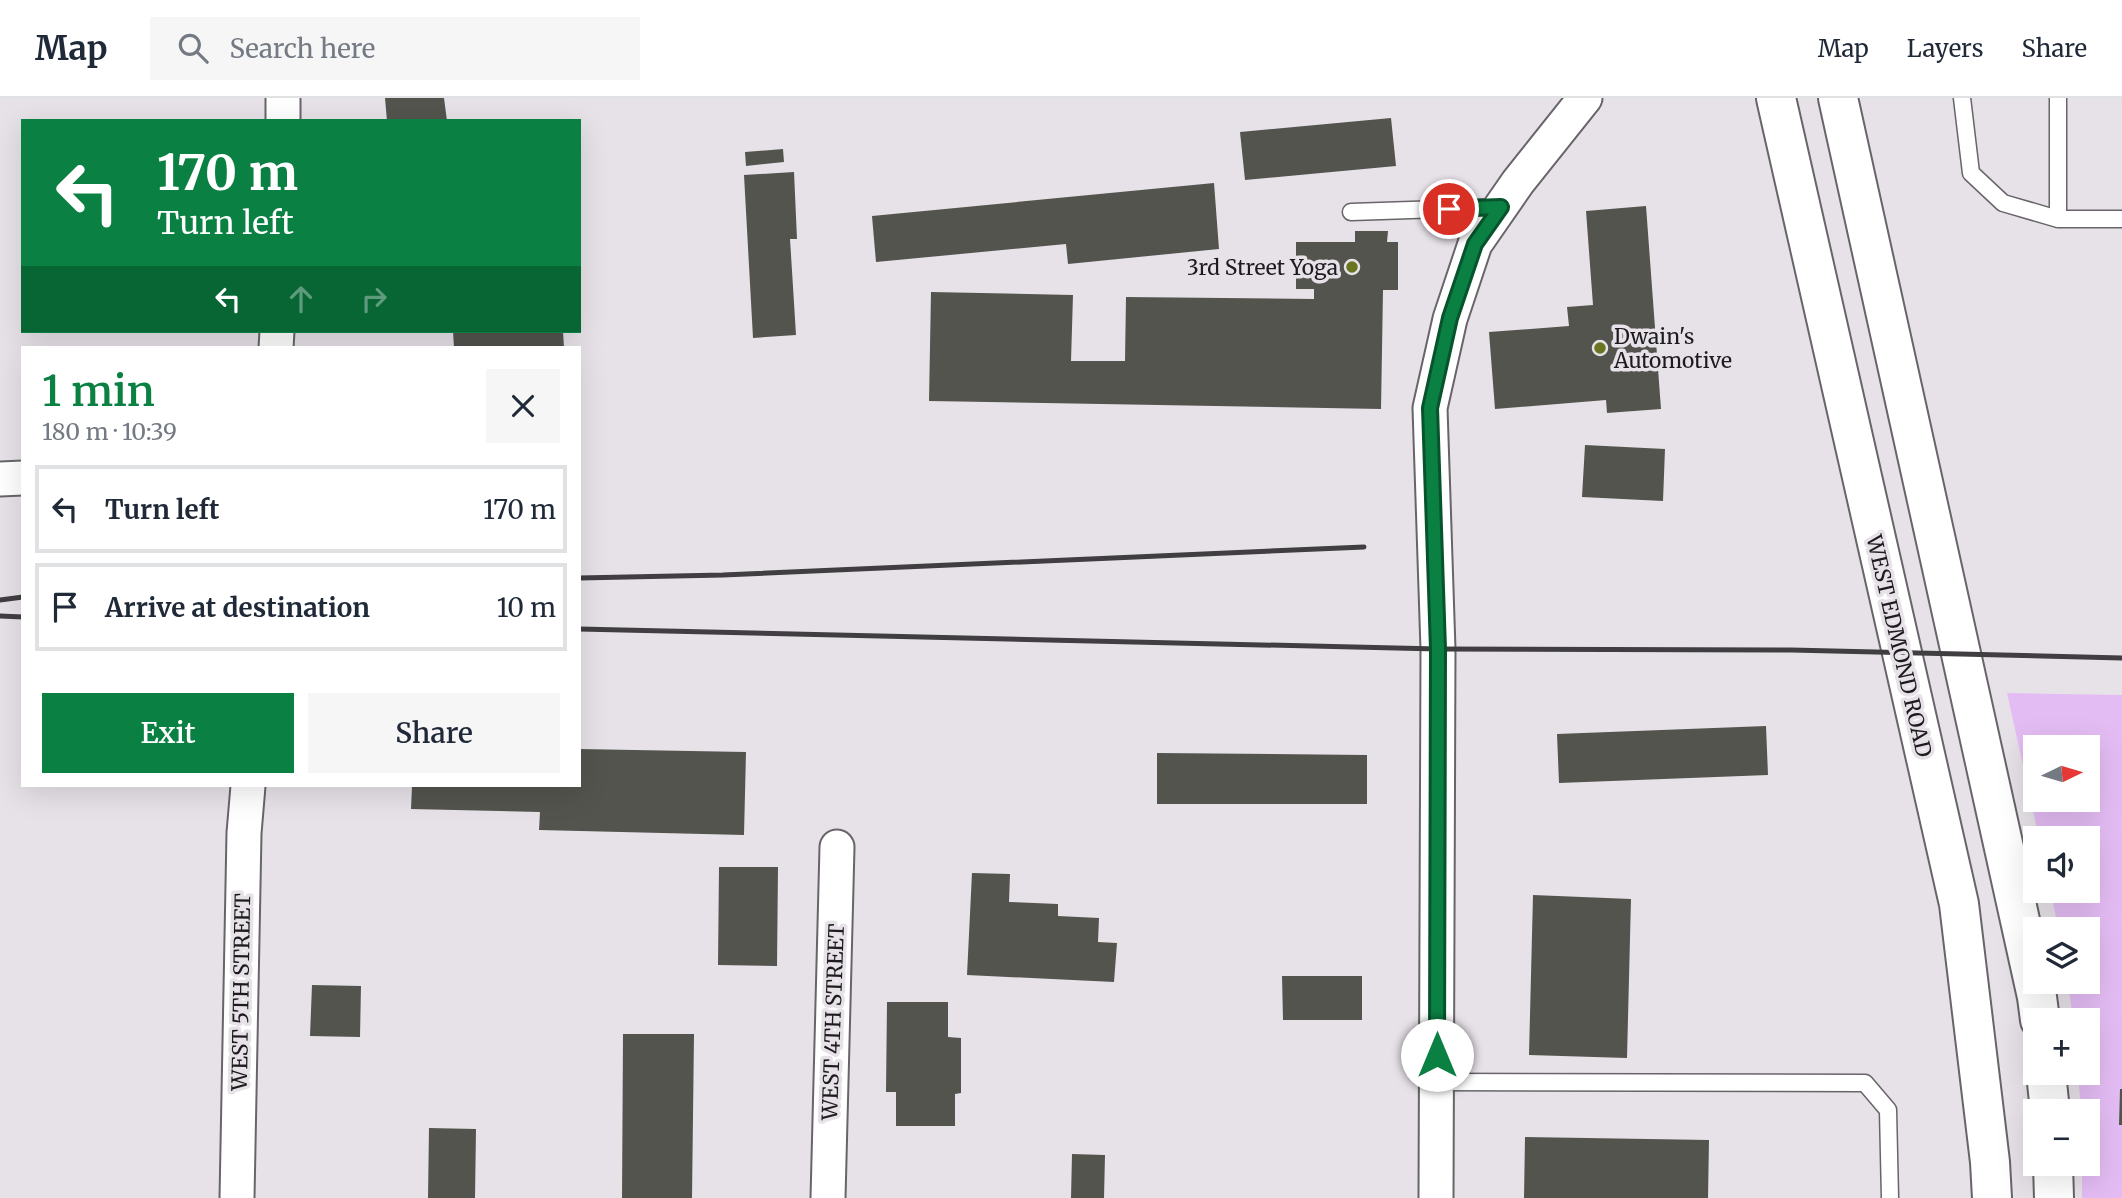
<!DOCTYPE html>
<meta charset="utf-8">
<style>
:root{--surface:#fff;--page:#f6f6f7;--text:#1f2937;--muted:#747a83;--line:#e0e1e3;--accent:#0b8043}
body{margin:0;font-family:Merriweather,serif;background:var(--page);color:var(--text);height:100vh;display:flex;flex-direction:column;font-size:26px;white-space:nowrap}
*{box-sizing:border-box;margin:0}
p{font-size:23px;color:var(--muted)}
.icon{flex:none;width:38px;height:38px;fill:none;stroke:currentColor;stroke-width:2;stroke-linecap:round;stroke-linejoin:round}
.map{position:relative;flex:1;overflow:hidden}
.side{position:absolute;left:21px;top:248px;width:560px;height:441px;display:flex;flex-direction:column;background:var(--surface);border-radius:0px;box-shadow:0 7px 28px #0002}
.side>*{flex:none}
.hud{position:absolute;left:21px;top:21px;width:560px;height:214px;border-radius:0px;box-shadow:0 7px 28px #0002;background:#0b8043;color:#fff;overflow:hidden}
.needle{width:46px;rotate:85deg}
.tools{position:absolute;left:2023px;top:637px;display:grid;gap:14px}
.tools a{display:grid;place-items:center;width:77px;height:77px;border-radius:0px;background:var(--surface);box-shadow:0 7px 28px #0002;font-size:35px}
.pin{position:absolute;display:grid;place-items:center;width:60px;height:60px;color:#fff;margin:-30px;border:4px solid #fff;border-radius:50%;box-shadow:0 2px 7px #0007}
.me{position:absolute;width:77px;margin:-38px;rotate:0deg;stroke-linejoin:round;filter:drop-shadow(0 0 5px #0008)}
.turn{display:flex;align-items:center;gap:24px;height:147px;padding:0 21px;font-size:32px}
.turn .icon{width:91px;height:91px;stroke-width:2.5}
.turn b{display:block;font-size:49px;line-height:60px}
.lanes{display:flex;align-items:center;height:66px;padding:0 21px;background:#0003;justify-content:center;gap:35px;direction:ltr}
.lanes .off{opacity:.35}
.round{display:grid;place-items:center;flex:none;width:74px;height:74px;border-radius:0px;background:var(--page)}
.head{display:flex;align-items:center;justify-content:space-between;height:119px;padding:0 21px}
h1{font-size:42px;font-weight:600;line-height:52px;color:var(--accent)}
.action{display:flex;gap:14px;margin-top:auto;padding:14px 21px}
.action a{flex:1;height:80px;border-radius:0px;background:var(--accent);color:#fff;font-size:28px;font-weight:600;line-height:80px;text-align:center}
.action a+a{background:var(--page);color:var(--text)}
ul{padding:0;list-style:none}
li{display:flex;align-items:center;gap:21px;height:88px;margin:0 14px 10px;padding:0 7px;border:4px solid var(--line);border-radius:0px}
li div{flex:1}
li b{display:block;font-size:26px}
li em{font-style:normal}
header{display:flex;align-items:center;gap:42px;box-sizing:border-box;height:98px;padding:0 35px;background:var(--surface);border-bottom:2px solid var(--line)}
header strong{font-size:33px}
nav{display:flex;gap:38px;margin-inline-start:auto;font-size:24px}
.search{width:490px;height:63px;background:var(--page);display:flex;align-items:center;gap:18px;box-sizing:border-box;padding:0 24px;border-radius:0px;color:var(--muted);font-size:26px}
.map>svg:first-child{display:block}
</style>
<header>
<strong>Map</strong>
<div class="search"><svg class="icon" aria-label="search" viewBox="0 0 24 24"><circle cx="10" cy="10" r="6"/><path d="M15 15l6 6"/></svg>Search here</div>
<nav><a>Map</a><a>Layers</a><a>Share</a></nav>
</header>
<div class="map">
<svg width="2122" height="1100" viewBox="0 0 2122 1100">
<rect width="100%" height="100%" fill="#e7e2e8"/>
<path fill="#e4bcf4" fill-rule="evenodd" d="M2007 595 2122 597V1100H2082V1066H2088V1013H2081L2078 975H2088V922H2073L2068 884H2088V831H2058L2051 793H2088V740H2039ZM2035 649H2088V702H2035Z"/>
<path fill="#53544e" d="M385 0H444L447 23H387Z
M1391 20 1396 68 1245 82 1240 34Z
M783 51 784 64 746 68 745 54Z
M794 74 797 141H790L796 237 753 240 744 77Z
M1214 85 1219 151 1068 166 1066 146 876 164 872 118Z
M1646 108 1661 311 1607 315 1606 302 1495 311 1489 234 1569 228 1567 209 1593 207 1586 113Z
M1355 133H1388L1387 144H1398V192H1383L1381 311 929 303 931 194 1073 197 1071 263H1125L1126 199 1314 201V191H1296V144H1355Z
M453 233H563L564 250H454Z
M1585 347 1665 351 1663 403 1582 399Z
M1766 628 1768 677 1559 685 1557 636Z
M579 651 746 654 744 737 539 732 540 714 411 711 412 688H579Z
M1157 655 1367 657V706H1157Z
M719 769H778L777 868 718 867Z
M972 775 1010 776 1009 804 1058 806V818L1099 820 1098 844 1117 845 1114 884 967 877Z
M1533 797 1631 801 1627 960 1529 957Z
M1282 878H1362V922H1283Z
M312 887 361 888 360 939 310 938Z
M887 904H948V939L961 940V995L955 996V1028H896V994H886Z
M623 936H694L692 1100H622Z
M2120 991H2122V1027H2119Z
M429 1030 476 1031 475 1100H428Z
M1525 1039 1709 1042 1708 1100H1524Z
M1072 1056 1105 1057 1104 1100H1071Z"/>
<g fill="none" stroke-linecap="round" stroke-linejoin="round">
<g stroke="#68646a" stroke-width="19">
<path id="lane" d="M1962 0 1971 75 2003 105 2058 121
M2058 0V121H2122
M1351 114 1501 109
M1437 984 1865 985 1888 1012 1890 1100"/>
</g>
<g stroke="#68646a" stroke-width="37">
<path id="street" d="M283 23V0
M276 250 277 233
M0 381 23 380
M237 1100 244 735 248 688
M828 1100 837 749
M1436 1100 1438 551 1430 310 1450 221 1475 146 1518 84 1585 0"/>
</g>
<g stroke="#68646a" stroke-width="42">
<path id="secondary" d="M1776 0 1959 806 1990 1064 1992 1100
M1838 0 2037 899 2040 922
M2046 975 2050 1013
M2053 1066 2054 1100"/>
</g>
<use href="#lane" stroke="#fff" stroke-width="16"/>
<use href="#street" stroke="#fff" stroke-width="33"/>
<use href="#secondary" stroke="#fff" stroke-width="38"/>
<path stroke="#403e41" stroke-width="5" d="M579 480 723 477 1364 449
M0 502 23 499
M0 518 23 519
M579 531 1438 551 1791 552 2122 560"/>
</g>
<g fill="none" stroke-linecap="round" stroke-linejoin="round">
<g stroke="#07532c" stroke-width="18">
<path id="route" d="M1437 957 1438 551 1430 310 1450 220 1475 146 1501 109 1449 111"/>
</g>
<use href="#route" stroke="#0b8043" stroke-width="12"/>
</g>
<g fill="#6a7520" stroke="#e7e2e8" stroke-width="2.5">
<circle cx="1352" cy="169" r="7"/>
<circle cx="1600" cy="250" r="7"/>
</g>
<g text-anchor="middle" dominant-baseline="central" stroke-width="7" stroke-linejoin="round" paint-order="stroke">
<g font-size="21" fill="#1d1b1e" stroke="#e7e2e8" text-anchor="end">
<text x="1338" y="169">3rd Street Yoga</text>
<text x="1614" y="238" text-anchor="start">Dwain's<tspan x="1614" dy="24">Automotive</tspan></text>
</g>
<g font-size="21" fill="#1d1b1e" stroke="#e7e2e8">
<text transform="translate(1899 548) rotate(77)">WEST EDMOND ROAD</text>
<text transform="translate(241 894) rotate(-89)">WEST 5TH STREET</text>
<text transform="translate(833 924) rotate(-88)">WEST 4TH STREET</text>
</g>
</g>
</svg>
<div class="tools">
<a><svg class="needle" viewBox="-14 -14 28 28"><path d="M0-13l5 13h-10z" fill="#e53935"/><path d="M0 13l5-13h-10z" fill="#747a83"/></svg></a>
<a><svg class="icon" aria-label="sound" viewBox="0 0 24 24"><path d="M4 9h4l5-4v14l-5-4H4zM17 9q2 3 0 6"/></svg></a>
<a><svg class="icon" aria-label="layers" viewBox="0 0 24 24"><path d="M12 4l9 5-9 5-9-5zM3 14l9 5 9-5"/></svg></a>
<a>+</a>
<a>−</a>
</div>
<div class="pin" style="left:1449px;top:111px;background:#d93025"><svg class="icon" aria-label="arrive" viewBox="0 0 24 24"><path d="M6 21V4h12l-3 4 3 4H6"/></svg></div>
<svg class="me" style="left:1437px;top:957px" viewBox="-20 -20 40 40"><circle r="19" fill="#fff"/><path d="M0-13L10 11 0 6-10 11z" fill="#0b8043"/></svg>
<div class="hud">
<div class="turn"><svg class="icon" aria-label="left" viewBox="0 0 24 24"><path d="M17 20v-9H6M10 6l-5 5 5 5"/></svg><div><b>170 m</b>Turn left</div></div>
<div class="lanes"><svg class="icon" aria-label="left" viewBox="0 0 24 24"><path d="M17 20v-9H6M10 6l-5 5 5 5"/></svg><svg class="icon off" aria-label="ahead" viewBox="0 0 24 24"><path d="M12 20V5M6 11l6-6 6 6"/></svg><svg class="icon off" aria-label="right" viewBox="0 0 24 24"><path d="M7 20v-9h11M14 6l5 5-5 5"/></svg></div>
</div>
<section class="side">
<div class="head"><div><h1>1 min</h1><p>180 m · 10:39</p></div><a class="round"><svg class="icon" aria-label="close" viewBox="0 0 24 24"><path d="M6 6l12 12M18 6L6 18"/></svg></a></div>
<ul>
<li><svg class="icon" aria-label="left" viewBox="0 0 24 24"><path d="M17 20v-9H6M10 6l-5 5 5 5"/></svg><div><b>Turn left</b></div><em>170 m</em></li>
<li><svg class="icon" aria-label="arrive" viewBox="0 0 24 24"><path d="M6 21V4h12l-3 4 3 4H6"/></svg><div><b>Arrive at destination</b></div><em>10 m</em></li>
</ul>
<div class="action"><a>Exit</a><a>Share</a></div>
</section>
</div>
